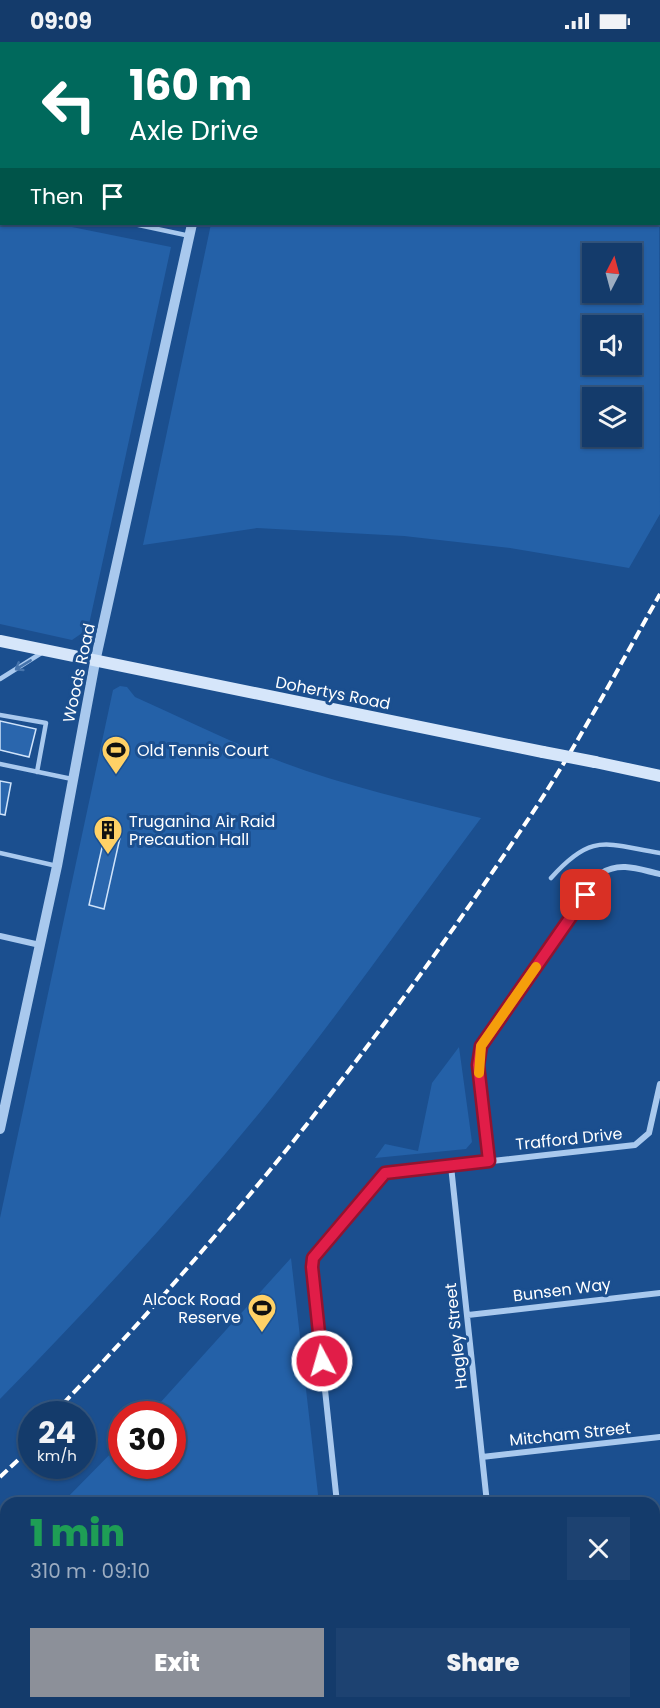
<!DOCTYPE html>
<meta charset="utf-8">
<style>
:root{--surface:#143b6b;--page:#1d4271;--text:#f1f3f6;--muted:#9dadc1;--line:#33557e;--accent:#8c9099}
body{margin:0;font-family:Poppins,sans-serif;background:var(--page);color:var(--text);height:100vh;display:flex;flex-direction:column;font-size:22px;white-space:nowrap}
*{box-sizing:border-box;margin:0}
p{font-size:20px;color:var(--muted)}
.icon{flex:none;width:33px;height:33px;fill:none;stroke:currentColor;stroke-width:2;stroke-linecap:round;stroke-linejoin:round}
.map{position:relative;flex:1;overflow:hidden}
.side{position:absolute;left:0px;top:1455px;width:660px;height:212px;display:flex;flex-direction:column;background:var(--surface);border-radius:18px 18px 0 0;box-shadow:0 2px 4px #0004,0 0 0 2px var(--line)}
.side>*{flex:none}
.top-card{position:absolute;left:0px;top:0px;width:660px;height:183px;box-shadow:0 2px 4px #0004,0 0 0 2px var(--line);background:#00695c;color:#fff;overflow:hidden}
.needle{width:39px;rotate:6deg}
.controls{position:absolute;left:582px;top:201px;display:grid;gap:12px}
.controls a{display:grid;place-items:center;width:60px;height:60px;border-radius:0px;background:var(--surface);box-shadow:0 2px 4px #0004,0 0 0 2px var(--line);font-size:30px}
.speed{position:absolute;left:18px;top:1359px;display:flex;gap:12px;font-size:30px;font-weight:700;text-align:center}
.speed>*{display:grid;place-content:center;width:78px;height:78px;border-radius:50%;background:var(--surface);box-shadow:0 2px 4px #0004,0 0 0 2px var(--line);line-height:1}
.speed small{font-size:15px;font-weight:400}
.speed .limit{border:9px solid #d22;background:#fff;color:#111}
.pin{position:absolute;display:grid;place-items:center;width:51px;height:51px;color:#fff;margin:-26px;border-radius:12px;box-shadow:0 3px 9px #0006}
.me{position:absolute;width:66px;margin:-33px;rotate:354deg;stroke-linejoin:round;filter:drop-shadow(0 0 4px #0008)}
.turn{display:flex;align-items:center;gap:21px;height:126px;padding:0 30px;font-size:27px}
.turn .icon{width:78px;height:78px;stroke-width:2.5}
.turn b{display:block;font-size:42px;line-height:51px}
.then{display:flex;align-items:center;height:57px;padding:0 30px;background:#0003;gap:12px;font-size:22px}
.round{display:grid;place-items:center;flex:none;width:63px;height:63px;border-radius:0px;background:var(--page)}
.head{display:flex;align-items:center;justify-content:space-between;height:102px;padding:0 30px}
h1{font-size:36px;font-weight:800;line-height:45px;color:#1e9e55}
.action{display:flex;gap:12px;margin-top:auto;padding:12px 30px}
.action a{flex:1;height:69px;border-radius:0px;background:var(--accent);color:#fff;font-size:24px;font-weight:800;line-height:69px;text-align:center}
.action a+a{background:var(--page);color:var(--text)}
.status{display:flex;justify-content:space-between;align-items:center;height:42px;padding:0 30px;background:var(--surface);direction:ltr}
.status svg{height:16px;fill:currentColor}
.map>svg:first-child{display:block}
</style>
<div class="status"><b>09:09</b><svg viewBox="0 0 49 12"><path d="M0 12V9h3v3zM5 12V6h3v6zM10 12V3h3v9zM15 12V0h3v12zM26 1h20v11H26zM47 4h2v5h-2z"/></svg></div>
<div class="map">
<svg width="660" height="1666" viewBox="0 0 660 1666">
<rect width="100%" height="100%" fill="#1b4f8f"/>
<path fill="#2461a8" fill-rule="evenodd" d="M249 0H660L659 13 658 2Z
M659 72 660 472 629 526 510 506 404 494 257 486 143 503 211 182H658ZM592 212H632V250H592ZM592 284H632V322H592ZM592 356H632V394H592Z
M0 170 2 182H57L171 205 88 587 72 598 0 582Z
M120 644 127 645 135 655C177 674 219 694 261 712 332 741 407 758 481 776 409 872 340 971 265 1064 182 1166 92 1263 0 1357V1176L113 648Z
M459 1005 472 1100 466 1107 375 1116 385 1102 418 1109 432 1041Z
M291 1216 319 1461H62L121 1401 122 1424H172V1372H150Z
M6 1517V1660H341L342 1666H0V1523Z
M365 1661 538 1660 540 1666H363Z"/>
<path fill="#2a66ad" stroke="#cfe3fa" stroke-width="1.5" d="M0 679 36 687 29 715 0 708Z
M0 739 11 741 5 773 0 772Z
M106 788 121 791 104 867 89 863Z"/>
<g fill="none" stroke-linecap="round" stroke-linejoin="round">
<path stroke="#a9c9ee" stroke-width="4.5" d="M0 152 2 153
M134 182 190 194
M0 637 43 610
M0 673 46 681 37 730
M0 722 72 737
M0 811 57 824
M551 836C592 790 605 802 660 811"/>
<path stroke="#a9c9ee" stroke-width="6" d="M0 894 40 903
M489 1119 478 1023 481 1004 602 831C620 819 641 828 660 832
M451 1124 487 1461
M468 1273 660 1251
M482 1415 660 1395
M337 1461 312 1225 316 1212 385 1131 635 1103 649 1091 660 1042
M654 1543 660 1542"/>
<path stroke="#a9c9ee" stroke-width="10" d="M231 2V0
M0 1087 57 824 95 620 192 182"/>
<path stroke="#d6e6fa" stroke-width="12" d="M0 599 543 710
M595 720 660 734"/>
<path stroke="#fff" stroke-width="4" stroke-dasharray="10 4.5" stroke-linecap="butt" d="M53 1372C226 1194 381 997 519 791 571 715 615 632 660 552
M0 1435 32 1405"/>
<path stroke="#d6e6fa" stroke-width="12" d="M543 710 595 720"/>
</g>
<defs><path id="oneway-shaft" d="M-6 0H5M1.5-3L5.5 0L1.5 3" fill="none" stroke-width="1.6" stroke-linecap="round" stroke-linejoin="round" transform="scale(1.5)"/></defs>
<use stroke="#4674ac" href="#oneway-shaft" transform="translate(23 623) rotate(149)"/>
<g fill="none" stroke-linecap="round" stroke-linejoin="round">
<g stroke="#92132f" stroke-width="15">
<path id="route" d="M322 1319 312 1225 313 1216 385 1131 489 1119 478 1023 481 1004 586 853"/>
</g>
<use href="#route" stroke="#e11d48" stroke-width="10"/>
<path stroke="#f59e0b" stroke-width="10" d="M479 1031 481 1004 536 925"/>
</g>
<defs>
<g id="stadium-pin" transform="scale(1.5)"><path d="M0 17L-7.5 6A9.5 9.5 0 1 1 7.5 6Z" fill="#ffd166" stroke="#1b4f8f"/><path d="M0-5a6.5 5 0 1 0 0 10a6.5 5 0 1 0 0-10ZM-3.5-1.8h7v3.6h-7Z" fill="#111"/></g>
<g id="building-pin" transform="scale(1.5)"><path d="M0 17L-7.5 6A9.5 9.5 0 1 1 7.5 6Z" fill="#ffd166" stroke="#1b4f8f"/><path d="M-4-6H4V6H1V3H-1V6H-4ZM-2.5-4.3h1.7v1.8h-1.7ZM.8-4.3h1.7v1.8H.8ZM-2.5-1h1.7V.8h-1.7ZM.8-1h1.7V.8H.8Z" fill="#111"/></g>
</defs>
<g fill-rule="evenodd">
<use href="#stadium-pin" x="116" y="708"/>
<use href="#building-pin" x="108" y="788"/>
<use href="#stadium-pin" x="262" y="1266"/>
</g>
<g text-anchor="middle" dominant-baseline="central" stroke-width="6" stroke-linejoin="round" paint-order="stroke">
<g font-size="16" fill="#fff" stroke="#1b4f8f">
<text transform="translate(79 631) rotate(-78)">Woods Road</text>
<text transform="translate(333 651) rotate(11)">Dohertys Road</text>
<text transform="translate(569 1097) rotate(-6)">Trafford Drive</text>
<text transform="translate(562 1248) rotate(-7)">Bunsen Way</text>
<text transform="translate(456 1294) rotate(-96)">Hagley Street</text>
<text transform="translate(570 1392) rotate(-6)">Mitcham Street</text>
</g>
<g font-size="16" fill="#fff" stroke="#1b4f8f" text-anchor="start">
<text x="137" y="708">Old Tennis Court</text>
<text x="129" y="779">Truganina Air Raid<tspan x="129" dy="18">Precaution Hall</tspan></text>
<text x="241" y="1257" text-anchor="end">Alcock Road<tspan x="241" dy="18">Reserve</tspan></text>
</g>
</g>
</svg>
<div class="controls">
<a><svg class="needle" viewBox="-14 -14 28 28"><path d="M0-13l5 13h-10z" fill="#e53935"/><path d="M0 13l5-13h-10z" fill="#9dadc1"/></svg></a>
<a><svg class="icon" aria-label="sound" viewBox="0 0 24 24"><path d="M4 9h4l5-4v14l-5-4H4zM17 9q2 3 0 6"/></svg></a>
<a><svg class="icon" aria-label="layers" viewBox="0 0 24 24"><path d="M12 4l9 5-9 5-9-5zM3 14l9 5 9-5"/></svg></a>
</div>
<div class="speed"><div>24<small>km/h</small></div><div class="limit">30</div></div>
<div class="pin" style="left:586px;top:853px;background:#d93025"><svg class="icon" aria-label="arrive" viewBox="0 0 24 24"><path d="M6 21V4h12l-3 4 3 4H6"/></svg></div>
<svg class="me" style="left:322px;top:1319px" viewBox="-20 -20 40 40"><circle r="17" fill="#e11d48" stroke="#fff" stroke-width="3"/><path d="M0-11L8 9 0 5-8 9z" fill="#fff"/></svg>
<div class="top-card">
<div class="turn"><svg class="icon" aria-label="left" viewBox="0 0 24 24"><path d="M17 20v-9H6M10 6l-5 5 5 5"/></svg><div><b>160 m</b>Axle Drive</div></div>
<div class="then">Then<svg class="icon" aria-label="arrive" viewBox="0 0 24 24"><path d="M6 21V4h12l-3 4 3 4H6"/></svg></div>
</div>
<section class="side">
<div class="head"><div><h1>1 min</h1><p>310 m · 09:10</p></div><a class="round"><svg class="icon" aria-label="close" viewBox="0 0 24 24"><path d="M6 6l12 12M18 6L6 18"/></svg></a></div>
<div class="action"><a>Exit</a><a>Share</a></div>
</section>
</div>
